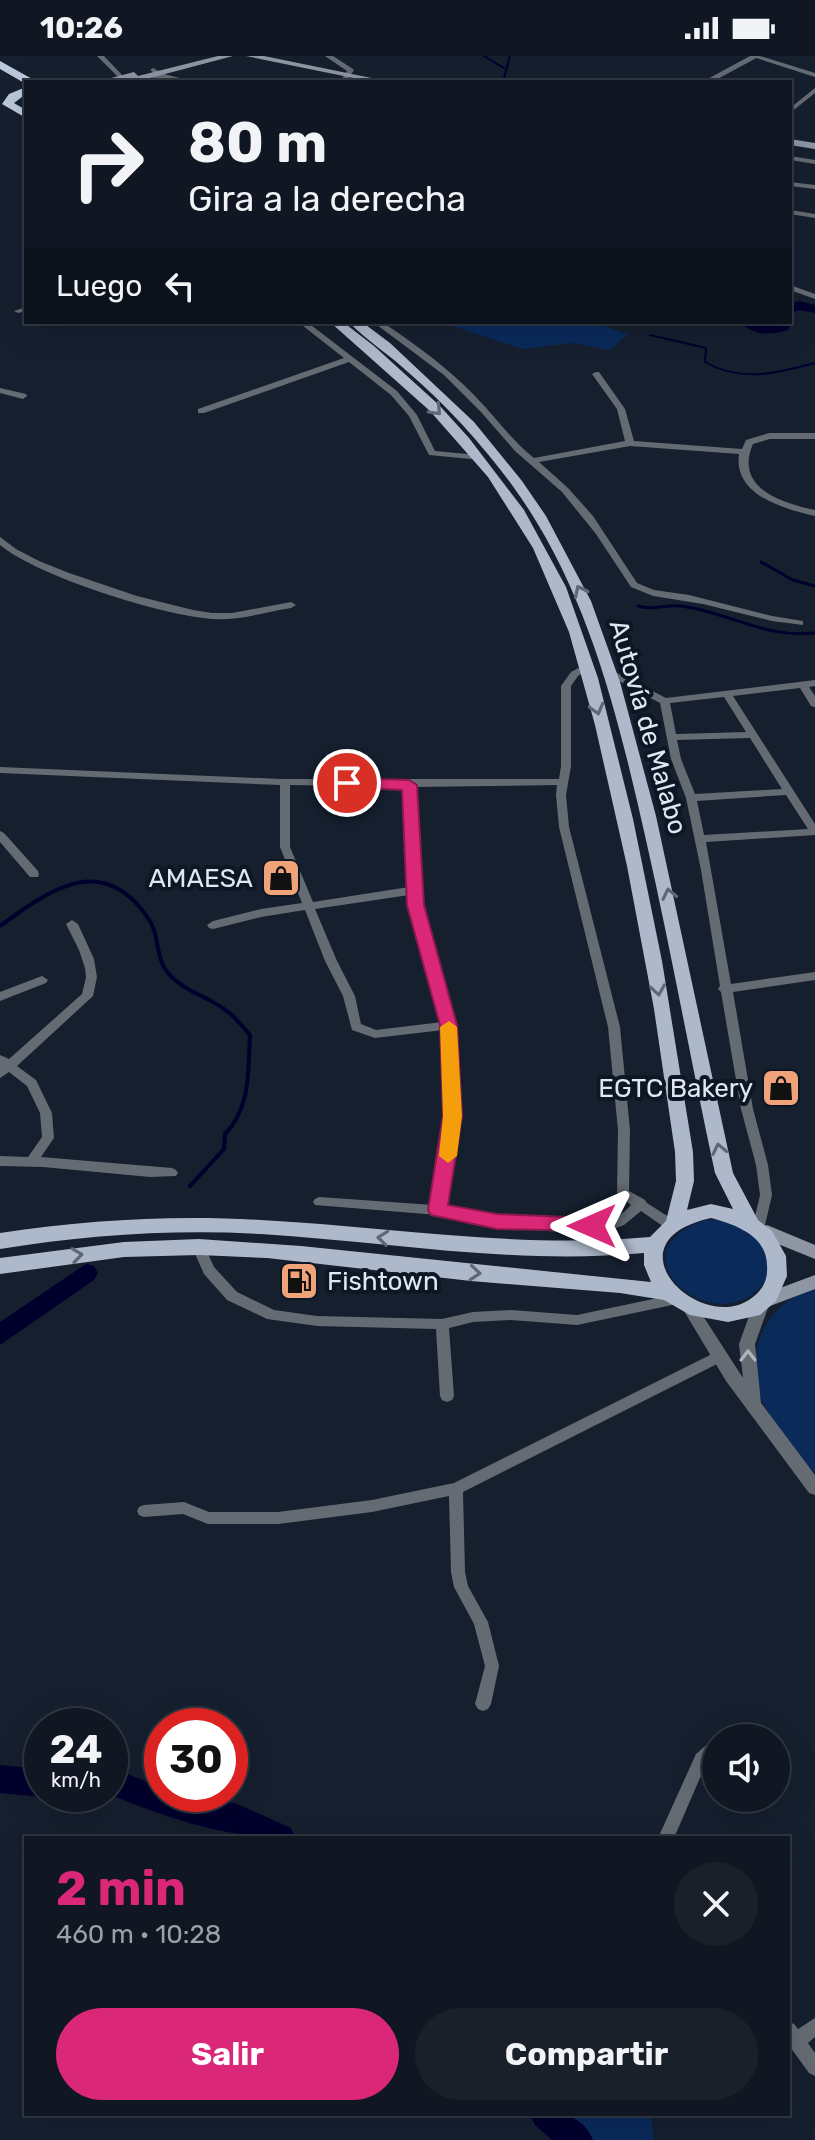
<!DOCTYPE html>
<html lang="es">
<meta charset="utf-8">
<style>
:root{--surface:#101722;--page:#19202a;--text:#f1f3f6;--muted:#9c9fa5;--line:#303640;--accent:#db2777}
body{margin:0;font-family:Rubik,sans-serif;background:var(--page);color:var(--text);height:100vh;display:flex;flex-direction:column;font-size:30px;white-space:nowrap}
*{box-sizing:border-box;margin:0}
p{font-size:26px;color:var(--muted)}
.icon{flex:none;width:44px;height:44px;fill:none;stroke:currentColor;stroke-width:2;stroke-linecap:round;stroke-linejoin:round}
.map{position:relative;flex:1;overflow:hidden}
.side{position:absolute;left:24px;top:1780px;width:766px;height:280px;display:flex;flex-direction:column;background:var(--surface);border-radius:0px;box-shadow:0 8px 32px #0002,0 0 0 2px var(--line)}
.side>*{flex:none}
.guide{position:absolute;left:24px;top:24px;width:768px;height:244px;border-radius:0px;box-shadow:0 8px 32px #0002,0 0 0 2px var(--line);background:#101722;color:var(--text);overflow:hidden}
.tools{position:absolute;left:702px;top:1668px;display:grid;gap:16px}
.tools a{display:grid;place-items:center;width:88px;height:88px;border-radius:50%;background:var(--surface);box-shadow:0 8px 32px #0002,0 0 0 2px var(--line);font-size:40px}
.speed{position:absolute;left:24px;top:1652px;display:flex;gap:16px;font-size:40px;font-weight:700;text-align:center}
.speed>*{display:grid;place-content:center;width:104px;height:104px;border-radius:50%;background:var(--surface);box-shadow:0 8px 32px #0002,0 0 0 2px var(--line);line-height:1}
.speed small{font-size:20px;font-weight:400}
.speed .limit{border:12px solid #d22;background:#fff;color:#111}
.pin{position:absolute;display:grid;place-items:center;width:68px;height:68px;color:#fff;margin:-34px;border:4px solid #fff;border-radius:50%;box-shadow:0 2px 8px #0007}
.me{position:absolute;width:88px;margin:-44px;rotate:270deg;stroke-linejoin:round;filter:drop-shadow(0 0 6px #0008)}
.turn{display:flex;align-items:center;gap:28px;height:168px;padding:0 32px;font-size:36px}
.turn .icon{width:104px;height:104px;stroke-width:2.5}
.turn b{display:block;font-size:56px;line-height:68px}
.then{display:flex;align-items:center;height:76px;padding:0 32px;background:#0003;gap:16px;font-size:30px}
.round{display:grid;place-items:center;flex:none;width:84px;height:84px;border-radius:42px;background:var(--page)}
.summary{display:flex;align-items:center;justify-content:space-between;height:136px;padding:0 32px}
h1{font-size:48px;font-weight:700;line-height:60px;color:var(--accent)}
.cta{display:flex;gap:16px;margin-top:auto;padding:16px 32px}
.cta a{flex:1;height:92px;border-radius:48px;background:var(--accent);color:#fff;font-size:32px;font-weight:700;line-height:92px;text-align:center}
.cta a+a{background:var(--page);color:var(--text)}
.status{display:flex;justify-content:space-between;align-items:center;height:56px;padding:0 40px;background:var(--surface);direction:ltr}
.status svg{height:22px;fill:currentColor}
.map>svg:first-child{display:block}
</style>
<div class="status"><b>10:26</b><svg viewBox="0 0 49 12"><path d="M0 12V9h3v3zM5 12V6h3v6zM10 12V3h3v9zM15 12V0h3v12zM26 1h20v11H26zM47 4h2v5h-2z"/></svg></div>
<div class="map">
<svg width="815" height="2084" viewBox="0 0 815 2084">
<rect width="100%" height="100%" fill="#151f2e"/>
<path fill="#0a2a5a" d="M440 266H590L628 278 610 294 573 287 522 293Z
M705 1164 729 1165 762 1185 771 1216C726 1299 603 1197 705 1164Z
M815 1231V1418C800 1399 783 1380 770 1359 738 1309 759 1250 815 1231Z
M651 2058 654 2084H569L545 2059Z"/>
<g fill="none" stroke-linecap="round" stroke-linejoin="round">
<path stroke="#00002d" stroke-width="2" d="M484 0 504 12
M503 26 510 0
M650 279 706 292 705 306C741 327 777 317 815 307"/>
<path stroke="#00002d" stroke-width="3" d="M761 506 793 524 815 530
M638 550C653 555 666 548 681 550 728 556 766 583 815 577"/>
<path stroke="#00002d" stroke-width="4" d="M0 870C51 833 104 794 150 865 160 881 155 902 168 917 182 934 206 940 224 953 235 960 242 970 250 979 248 1014 251 1052 225 1078L224 1093 190 1130"/>
<path fill="#00002d" fill-rule="evenodd" d="M799 245 815 249V257L800 254 790 257V248Z
M790 263 792 266 788 274C770 280 753 279 739 266L769 270 790 266Z
M86 1208 94 1210 98 1217 94 1224 0 1289V1266Z
M0 1709 42 1713V1738H49L42 1741 0 1737Z
M110 1711 162 1732V1738L235 1747 291 1772 296 1782C225 1782 173 1764 108 1738Z
M530 2058C558 2058 581 2055 593 2084H552L535 2069Z"/>
<path fill="#656b73" fill-rule="evenodd" d="M97 0H104L124 21V23H120Z
M325 0H333L353 13 354 14 346 26H340L347 15Z
M750 0H760L815 17V21Z
M153 12 164 18 195 26C185 26 176 22 166 22 159 22 153 26 145 26L157 19 150 14Z
M815 32V37L790 57V52Z
M26 62V72L23 70V64Z
M790 100 815 104V108L790 104Z
M790 126 815 129V133L790 130Z
M790 154 815 158V162L790 158Z
M790 211 794 213V222L790 224Z
M790 229 815 238V243L790 234Z
M26 251V255L18 257 14 255Z
M158 266H167L161 269H158Z
M298 266H307L397 335 417 359 435 395 478 399 481 400V404L429 399 409 360 391 339 349 306 204 357H198V353L344 302Z
M373 266H382C415 288 447 311 474 339 495 360 511 384 534 402L625 385 617 353 592 318 596 316H599L625 353 634 385 742 393 746 384 769 377H815V383H770L753 388C734 431 780 447 815 454V460C784 453 733 439 739 398L630 390 539 406 568 432 593 460 637 527 654 534 689 539 772 560 803 565V569L772 565 703 548 653 540 631 531 596 478 562 436 515 395 481 356 444 319Z
M0 332 26 338 27 340 23 343 0 337Z
M0 481 16 493 39 505 69 517 137 540 193 554 212 557H232L291 546 296 549 291 552C265 556 239 565 212 563 161 559 39 521 0 489Z
M586 608 591 611 578 620 571 630V710L566 739 569 771 620 971 630 1074 629 1135 645 1144 647 1147 675 1165 677 1169 675 1173H667L641 1155 624 1169 611 1174 572 1177 500 1171 438 1159 315 1149 313 1146 315 1143 319 1141 433 1149 446 1060 443 974 375 982 352 974 343 940 325 905 305 854 261 861 213 873 209 872 207 869 213 865 261 853 302 847 280 791V729L0 717V711L282 723H559L561 710V630L571 616ZM290 729 404 731 409 831 313 846 290 791ZM557 729 556 739 559 771 608 971 618 1074 617 1137 631 1149C626 1154 619 1161 611 1164 574 1177 484 1160 445 1151L458 1060 455 969 420 849 414 731ZM409 839 410 849 442 966 376 974 361 968 355 940 337 905 315 853Z
M611 614 666 642 815 624V630L809 631 815 640V651L811 650 800 632 733 640 815 768V779L706 786 731 928 815 916V924L733 936 753 1053 768 1109 772 1139 765 1169 763 1173H755L753 1169 760 1139 756 1109 741 1053 721 936 718 933 720 930 701 814 686 742 671 703 660 647 608 619 606 617ZM724 641 746 676 676 678 670 647ZM750 682 782 733 695 738 681 703 677 684ZM786 739 808 773 704 779 697 745Z
M0 775 4 777 38 815 39 818 38 821H30L0 786Z
M72 864 78 868 94 903 97 921 93 940 17 1010 36 1024 52 1057 54 1082 41 1101 172 1112 176 1114 178 1117 176 1120 150 1121 43 1111 0 1110V1100L28 1101 42 1081 40 1057 27 1030 9 1016 0 1022V999L9 1003 82 938 86 921 85 912 79 894 66 868Z
M42 920 48 924 46 927 0 945V936Z
M198 1186 203 1187 214 1211 237 1236 274 1254 317 1260 442 1263 473 1256 511 1254 577 1259 677 1238 682 1239 684 1243 682 1247 677 1248 577 1269 511 1264 473 1266 449 1272 454 1340 452 1344 447 1346 442 1344 440 1340 436 1273 317 1270 267 1263 227 1244 204 1218 192 1191 193 1187Z
M718 1295 723 1297 725 1301 723 1305 463 1436 465 1516 468 1530 488 1566 499 1610 491 1648 488 1653 483 1655 478 1653 475 1648 485 1610 474 1568 454 1531 451 1516 449 1440 372 1456 278 1468H208L183 1458 144 1461 139 1459 137 1455 139 1451 144 1449 184 1446 209 1456H278L372 1444 454 1427Z
M757 1668 762 1670 765 1675 762 1680 758 1682H723L726 1677Z
M716 1683V1700L706 1708 674 1782H658L696 1698 711 1685Z
M815 1962V1981L808 1987 815 1997V2020L809 2017 788 1988V1966L794 1968 798 1973Z"/>
<path fill="#656b73" fill-rule="evenodd" d="M750 0H760L712 26H702Z
M761 1243 766 1245 769 1249 755 1288 761 1347 815 1419V1439L809 1437 726 1325 681 1250 684 1246 689 1244 694 1246 743 1322 739 1288 753 1249 756 1245Z"/>
<path fill="#8e96a4" fill-rule="evenodd" d="M218 0H233L135 26H96L134 16 138 20Z
M246 0H264L391 26H373Z
M790 83 815 87V93L790 89Z
M767 1169 815 1189V1203L761 1181 759 1176 761 1171Z
M815 1219V1233L770 1250 764 1248 761 1243 764 1238Z"/>
<path fill="#adb8ca" fill-rule="evenodd" d="M330 266H343L374 290 439 349 469 382 524 454 566 531 598 622 633 763 662 905 693 1096 694 1125 687 1154 711 1148 733 1153 715 1117C691 1006 671 894 646 784 618 660 588 533 512 429 482 388 447 350 409 317 390 299 367 285 349 266H362L390 287 474 366 522 425 546 460 591 545 620 626 656 760 733 1117 758 1164 772 1175 786 1200 787 1220 776 1245 760 1259 728 1266 690 1259 664 1244 620 1237 471 1225 267 1202 199 1199 124 1201 0 1218V1202L124 1186 199 1183 301 1190 651 1226 644 1209V1197C515 1209 389 1186 261 1178 173 1173 87 1179 0 1193V1177C87 1164 173 1159 261 1164 392 1171 519 1193 650 1181L666 1165 676 1125 675 1096 654 953 627 810 595 669 569 576 533 492 488 421 430 355ZM711 1162C736 1169 766 1179 767 1209 768 1223 764 1232 753 1241 703 1282 603 1186 711 1162Z"/>
<path fill="#bbc8db" fill-rule="evenodd" d="M0 5 34 24 36 26 26 28 0 13Z
M26 31V38L14 47 26 54V62L2 48 9 38Z"/>
</g>
<defs><path id="oneway-chevron" d="M-2-3.5L2.5 0L-2 3.5" fill="none" stroke-width="1.6" stroke-linecap="round" stroke-linejoin="round" transform="scale(2)"/></defs>
<g stroke="#5c6777">
<use href="#oneway-chevron" transform="translate(436 354) rotate(46)"/>
<use href="#oneway-chevron" transform="translate(580 535) rotate(-116)"/>
<use href="#oneway-chevron" transform="translate(597 653) rotate(75)"/>
<use href="#oneway-chevron" transform="translate(669 838) rotate(-102)"/>
<use href="#oneway-chevron" transform="translate(658 934) rotate(81)"/>
<use href="#oneway-chevron" transform="translate(719 1093) rotate(-102)"/>
<use href="#oneway-chevron" transform="translate(383 1182) rotate(-174)"/>
<use href="#oneway-chevron" transform="translate(77 1199) rotate(-8)"/>
<use href="#oneway-chevron" transform="translate(475 1217) rotate(5)"/>
</g>
<use stroke="#afb5bf" href="#oneway-chevron" transform="translate(748 1300) rotate(-90)"/>
<path fill="#db2777" stroke="#8e194d" stroke-width="2" d="M347 722 409 724 417 729 424 849 457 969 462 1060 448 1149 497 1158 592 1162 599 1165 602 1170 599 1175 497 1173 431 1159 428 1154 443 1060 440 969 407 849 402 734 341 731V724Z"/>
<path fill="#f59e0b" d="M449 965 457 971 462 1060 457 1100 448 1107 439 1100 443 1060 440 971Z"/>
<defs>
<g id="shop-square" transform="scale(2)"><rect x="-9" y="-9" width="18" height="18" rx="4" fill="#f0a279" stroke="#0c1624"/><path d="M-5-2.5h2.3a2.7 3.5 0 0 1 5.4 0H5L5.5 6h-11ZM-1.5-2.5h3a1.5 2.3 0 0 0-3 0Z" fill="#111"/></g>
<g id="fuel-square" transform="scale(2)"><rect x="-9" y="-9" width="18" height="18" rx="4" fill="#f0a279" stroke="#0c1624"/><path d="M-5.5-6h7V0h2V4h1.3V-2.5L3-4.5l.8-.8L6-3V5H2.5V1h-1V6h-7ZM-4.2-4.7v3.2H.2V-4.7Z" fill="#111"/></g>
</defs>
<g fill-rule="evenodd">
<use href="#shop-square" x="281" y="822"/>
<use href="#shop-square" x="781" y="1032"/>
<use href="#fuel-square" x="299" y="1225"/>
</g>
<g text-anchor="middle" dominant-baseline="central" stroke-width="8" stroke-linejoin="round" paint-order="stroke">
<g font-size="26" fill="#e0e7f2" stroke="#0c1624">
<text transform="translate(648 671) rotate(74)">Autovía de Malabo</text>
</g>
<g font-size="26" fill="#e0e7f2" stroke="#0c1624" text-anchor="end">
<text x="253" y="822">AMAESA</text>
<text x="753" y="1032">EGTC Bakery</text>
<text x="327" y="1225" text-anchor="start">Fishtown</text>
</g>
</g>
</svg>
<div class="tools">
<a><svg class="icon" aria-label="sound" viewBox="0 0 24 24"><path d="M4 9h4l5-4v14l-5-4H4zM17 9q2 3 0 6"/></svg></a>
</div>
<div class="speed"><div>24<small>km/h</small></div><div class="limit">30</div></div>
<div class="pin" style="left:347px;top:727px;background:#d93025"><svg class="icon" aria-label="arrive" viewBox="0 0 24 24"><path d="M6 21V4h12l-3 4 3 4H6"/></svg></div>
<svg class="me" style="left:592px;top:1170px" viewBox="-20 -20 40 40"><path d="M0-17L14 15 0 8-14 15z" fill="#db2777" stroke="#fff" stroke-width="4"/></svg>
<div class="guide">
<div class="turn"><svg class="icon" aria-label="right" viewBox="0 0 24 24"><path d="M7 20v-9h11M14 6l5 5-5 5"/></svg><div><b>80 m</b>Gira a la derecha</div></div>
<div class="then">Luego<svg class="icon" aria-label="left" viewBox="0 0 24 24"><path d="M17 20v-9H6M10 6l-5 5 5 5"/></svg></div>
</div>
<section class="side">
<div class="summary"><div><h1>2 min</h1><p>460 m · 10:28</p></div><a class="round"><svg class="icon" aria-label="close" viewBox="0 0 24 24"><path d="M6 6l12 12M18 6L6 18"/></svg></a></div>
<div class="cta"><a>Salir</a><a>Compartir</a></div>
</section>
</div>
